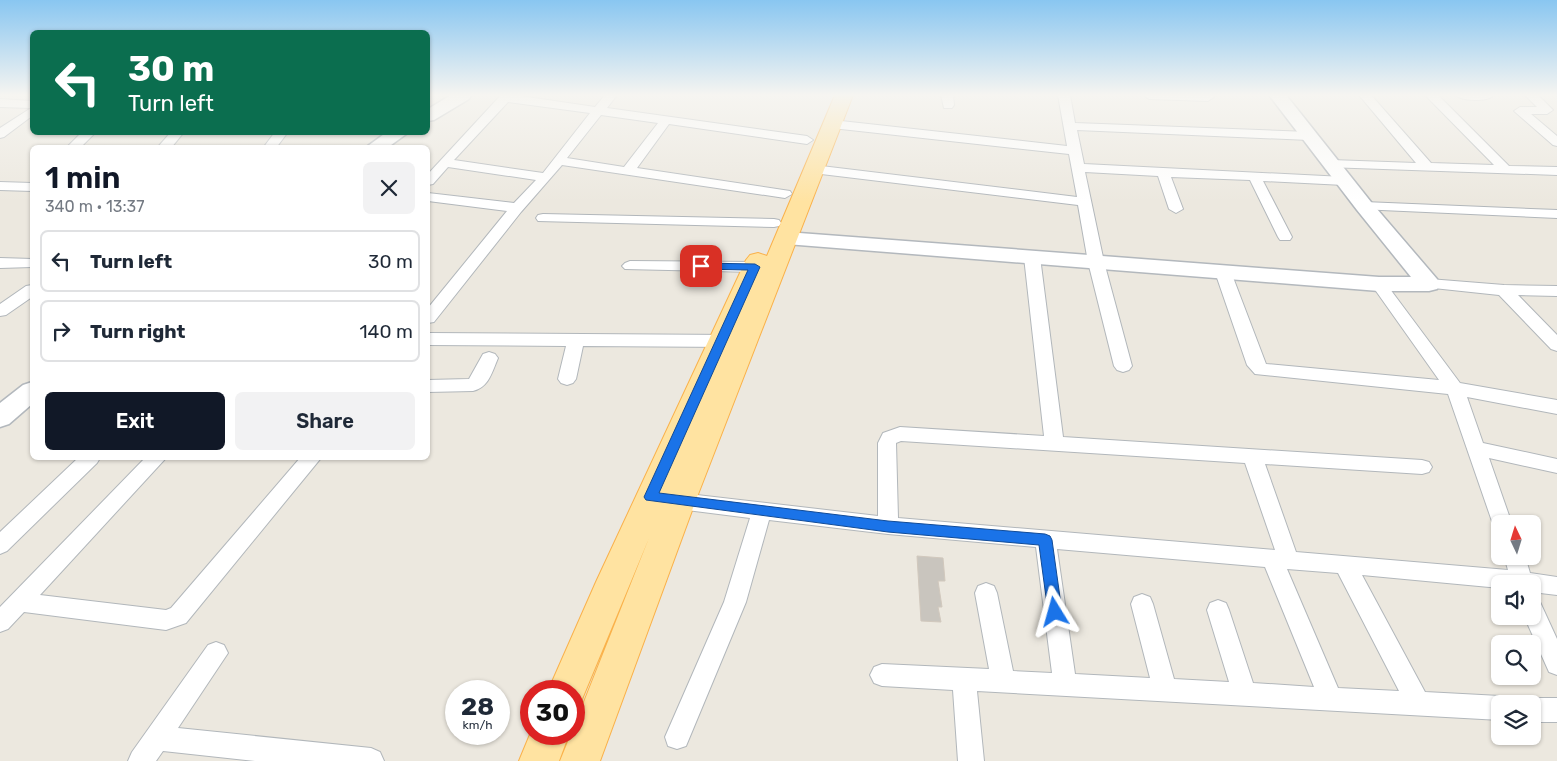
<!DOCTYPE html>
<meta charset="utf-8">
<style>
:root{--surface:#fff;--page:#f2f2f3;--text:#1f2937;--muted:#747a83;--line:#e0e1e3;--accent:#111827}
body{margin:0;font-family:Rubik,sans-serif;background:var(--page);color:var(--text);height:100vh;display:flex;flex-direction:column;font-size:19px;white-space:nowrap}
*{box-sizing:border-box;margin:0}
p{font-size:16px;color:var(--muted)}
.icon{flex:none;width:28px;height:28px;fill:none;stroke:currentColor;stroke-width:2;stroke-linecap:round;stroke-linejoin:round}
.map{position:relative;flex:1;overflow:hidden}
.side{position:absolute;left:30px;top:145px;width:400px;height:315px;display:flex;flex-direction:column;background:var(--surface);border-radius:8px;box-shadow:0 1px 4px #0004}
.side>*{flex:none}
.banner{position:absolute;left:30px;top:30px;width:400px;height:105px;border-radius:8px;box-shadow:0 1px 4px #0004;background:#0b6e4f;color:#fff;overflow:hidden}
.needle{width:32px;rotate:356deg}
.controls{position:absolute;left:1491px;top:515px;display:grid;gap:10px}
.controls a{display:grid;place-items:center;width:50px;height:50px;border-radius:8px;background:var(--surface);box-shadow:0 1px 4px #0004;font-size:25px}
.speed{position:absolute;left:445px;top:680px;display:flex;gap:10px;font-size:25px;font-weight:700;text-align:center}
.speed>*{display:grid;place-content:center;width:65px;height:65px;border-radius:50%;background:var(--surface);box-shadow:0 1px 4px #0004;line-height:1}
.speed small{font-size:12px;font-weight:400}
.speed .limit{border:8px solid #d22;background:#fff;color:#111}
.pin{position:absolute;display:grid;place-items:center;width:42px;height:42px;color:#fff;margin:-21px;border-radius:10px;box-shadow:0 2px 8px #0006}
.me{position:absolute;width:55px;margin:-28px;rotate:352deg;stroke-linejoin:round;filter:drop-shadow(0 0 4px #0008)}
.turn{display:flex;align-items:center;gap:18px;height:105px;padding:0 15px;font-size:22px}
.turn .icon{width:65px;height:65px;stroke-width:2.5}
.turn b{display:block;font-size:35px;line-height:42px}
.round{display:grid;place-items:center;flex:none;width:52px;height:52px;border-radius:8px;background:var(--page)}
.head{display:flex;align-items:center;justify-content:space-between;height:85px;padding:0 15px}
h1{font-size:30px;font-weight:600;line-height:38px;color:var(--accent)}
.action{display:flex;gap:10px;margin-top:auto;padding:10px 15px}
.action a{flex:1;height:58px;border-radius:8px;background:var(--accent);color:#fff;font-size:20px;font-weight:600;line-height:58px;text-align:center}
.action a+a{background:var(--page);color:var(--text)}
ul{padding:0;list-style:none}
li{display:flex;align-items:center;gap:15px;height:62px;margin:0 10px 8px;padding:0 5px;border:2px solid var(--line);border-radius:8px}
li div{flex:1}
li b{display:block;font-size:19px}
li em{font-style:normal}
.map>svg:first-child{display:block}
</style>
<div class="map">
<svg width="1557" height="761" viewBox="0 0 1557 761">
<rect width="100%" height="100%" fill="#ece8df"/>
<path fill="#c9c5be" stroke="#d1c8bd" d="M917 556 943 558 945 581H938L942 607H938L941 622 921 621Z"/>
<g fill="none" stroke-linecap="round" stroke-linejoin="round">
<g stroke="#b2b7bb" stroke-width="2">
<path id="street" d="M501 95H514L595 107 605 95H617L607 108 807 136 813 140 807 144 669 124 637 168 790 191 792 194 785 198 562 165 521 212 434 322 428 323V308L507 211 428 201V193L514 203 536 180 448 167 433 184 428 185V174ZM508 102 590 113 543 173 454 160ZM601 115 658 123 624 167 567 158Z
M941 95H953L954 105 952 108H944Z
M1058 95H1070L1075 123 1309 132 1315 136 1309 140 1077 130 1084 164 1344 177 1351 181 1344 185 1263 181 1292 237 1290 240H1280L1278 237 1250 180 1171 177 1183 209 1176 213 1169 209 1158 176 1085 172 1104 262 1132 366 1129 370 1123 372 1117 370 1114 366 1088 262 1078 205 813 173 806 169 813 165 1077 197 1069 154 832 128 826 124 832 120 1067 146Z
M1143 95H1213L1214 97 1208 101 1149 99Z
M1359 95H1371L1431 163 1494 165 1425 95H1438L1509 166 1557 167V175L1326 167 1324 164 1331 160 1416 163Z
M1455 95H1492L1493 96C1486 102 1462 101 1455 95Z
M1525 95H1538L1553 110 1547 114H1531L1557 136V146L1553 145 1514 111 1520 107H1537Z
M0 99 32 101V116L4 137 0 138V128L31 108 0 107Z
M82 132H96L80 148H66Z
M171 132H184L171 148H157Z
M275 132H288L276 148H263Z
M0 182 32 183V191L0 190Z
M1364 202 1557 210V218L1359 209 1357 206Z
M543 214 774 219 779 220 781 223 779 226 774 227 538 221 536 218 538 215Z
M1032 252 1037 254 1040 257 1063 437 1422 460 1429 462 1432 467 1429 472 1422 474 1265 464 1296 552 1508 570 1504 556H1525L1530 573 1557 577V595L1532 592V584H1500V588L1362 575 1425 692 1500 696 1509 700 1510 704H1500V720L977 691 984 761H958L953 690 882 686 874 683 870 675 874 667 882 664 989 669 975 593 978 586 986 583 994 586 997 593 1013 671 1052 673 1036 547 888 534 769 520 746 602 686 746 677 749 668 746 665 737 724 602 750 518 671 508 664 506 661 500 664 494 671 492 878 516V443L883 433 900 427 1044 436 1024 257 1027 254ZM901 441 1245 463 1275 550 898 518 896 443ZM1057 549 1265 567 1314 687 1253 683 1229 610 1226 603 1218 600 1210 603 1207 610 1229 682 1174 679 1153 604 1150 597 1142 594 1134 597 1131 604 1150 678 1075 674ZM1287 569 1338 573 1399 691 1338 688Z
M0 258 32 259V267L0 268Z
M630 261 755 262 760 264 763 267 760 270 755 272 625 269 622 266 625 263Z
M1223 267 1228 269 1231 272 1266 364 1439 380 1371 284 1374 281H1384L1460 383 1557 400V414L1467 397 1483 443 1557 459V473L1489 458 1512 524H1500V532L1495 530 1448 394 1255 374 1247 365 1215 272 1218 269Z
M1429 279 1504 285 1557 286V296L1518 295 1557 335V351L1551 349 1499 295 1424 287 1421 284 1424 281Z
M32 285V297L6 315 0 316V304L26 286Z
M428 333 732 335 738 337 740 341 738 345 732 347 583 346 576 379 573 383 567 385 561 383 558 379 566 346 428 345Z
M489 352 495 354 498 358C492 372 489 387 473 391L428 392V380L469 379 483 354Z
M78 458H100L97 463 7 551 0 554V532Z
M145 458H166L40 595 166 610 171 608 300 458H321L186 623 166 630 24 612 8 629 0 632V607Z
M1532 599 1540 602 1557 639V675L1549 672 1524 616H1532Z
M216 642 224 645 228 653 178 728 371 748 380 752 384 761H255L163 751 156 761H128L132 752 208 645Z
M1532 698H1557V722H1532V704H1523Z"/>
</g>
<g stroke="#b3b8bd" stroke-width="3">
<path id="secondary" d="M451 95H471L469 99 434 120 428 121V109Z
M1269 95H1286L1371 202 1437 279 1440 284 1437 289 1429 291H1379L786 244 779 242 776 238 779 234 786 232 1379 277H1411L1357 210Z
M387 132H409L387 148H365Z
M32 382V404L9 424 0 427V403L23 385Z"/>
</g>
<g stroke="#fab14a" stroke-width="2">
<path id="primary" d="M835 95H853L697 497 600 761H560L571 734H574V727L649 538 580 704 574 706V691H548L596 582 746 260 750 255 758 253 767 256Z
M531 732 569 734 559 761H519Z"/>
</g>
<use href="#street" fill="#fff" fill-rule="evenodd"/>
<use href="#secondary" fill="#fff" fill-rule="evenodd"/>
<use href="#primary" fill="#ffe3a1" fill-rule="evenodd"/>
</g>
<linearGradient id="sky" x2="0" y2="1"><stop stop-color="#89c6f1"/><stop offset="0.47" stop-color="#f6f5f1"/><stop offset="1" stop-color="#f6f5f1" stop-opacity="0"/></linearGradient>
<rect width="1557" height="202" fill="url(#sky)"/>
<path fill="#1a73e8" stroke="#114b97" d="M701 263 755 264 760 267 659 493 888 521 1045 534 1050 536 1052 540 1062 612 1060 617 1055 619 1050 617 1048 612 1039 545 888 532 646 500 644 497 748 270 698 269V264Z"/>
</svg>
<div class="controls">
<a><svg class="needle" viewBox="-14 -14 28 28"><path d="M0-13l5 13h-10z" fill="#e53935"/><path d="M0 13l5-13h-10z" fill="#747a83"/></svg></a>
<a><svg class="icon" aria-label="sound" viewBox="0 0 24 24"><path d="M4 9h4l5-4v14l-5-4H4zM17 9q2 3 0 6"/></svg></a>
<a><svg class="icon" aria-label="search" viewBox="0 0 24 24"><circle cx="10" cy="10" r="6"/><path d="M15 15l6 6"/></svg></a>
<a><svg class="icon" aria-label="layers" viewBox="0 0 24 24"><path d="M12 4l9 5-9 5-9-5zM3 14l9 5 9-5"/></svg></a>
</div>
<div class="speed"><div>28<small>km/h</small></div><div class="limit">30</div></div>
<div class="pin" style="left:701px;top:266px;background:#d93025"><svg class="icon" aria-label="arrive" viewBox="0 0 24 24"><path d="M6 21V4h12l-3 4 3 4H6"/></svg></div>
<svg class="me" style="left:1055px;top:612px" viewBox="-20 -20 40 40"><path d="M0-17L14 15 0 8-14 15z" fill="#1a73e8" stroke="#fff" stroke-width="4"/></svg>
<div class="banner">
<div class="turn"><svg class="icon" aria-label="left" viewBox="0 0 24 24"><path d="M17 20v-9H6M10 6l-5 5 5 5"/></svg><div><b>30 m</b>Turn left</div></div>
</div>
<section class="side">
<div class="head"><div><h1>1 min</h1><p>340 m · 13:37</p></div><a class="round"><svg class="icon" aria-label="close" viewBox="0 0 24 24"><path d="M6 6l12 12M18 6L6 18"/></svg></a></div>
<ul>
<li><svg class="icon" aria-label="left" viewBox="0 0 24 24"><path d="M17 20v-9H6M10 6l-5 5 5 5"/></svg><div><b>Turn left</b></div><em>30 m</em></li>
<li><svg class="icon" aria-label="right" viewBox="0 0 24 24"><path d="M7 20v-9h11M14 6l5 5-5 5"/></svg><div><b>Turn right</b></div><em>140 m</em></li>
</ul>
<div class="action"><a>Exit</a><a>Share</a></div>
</section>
</div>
